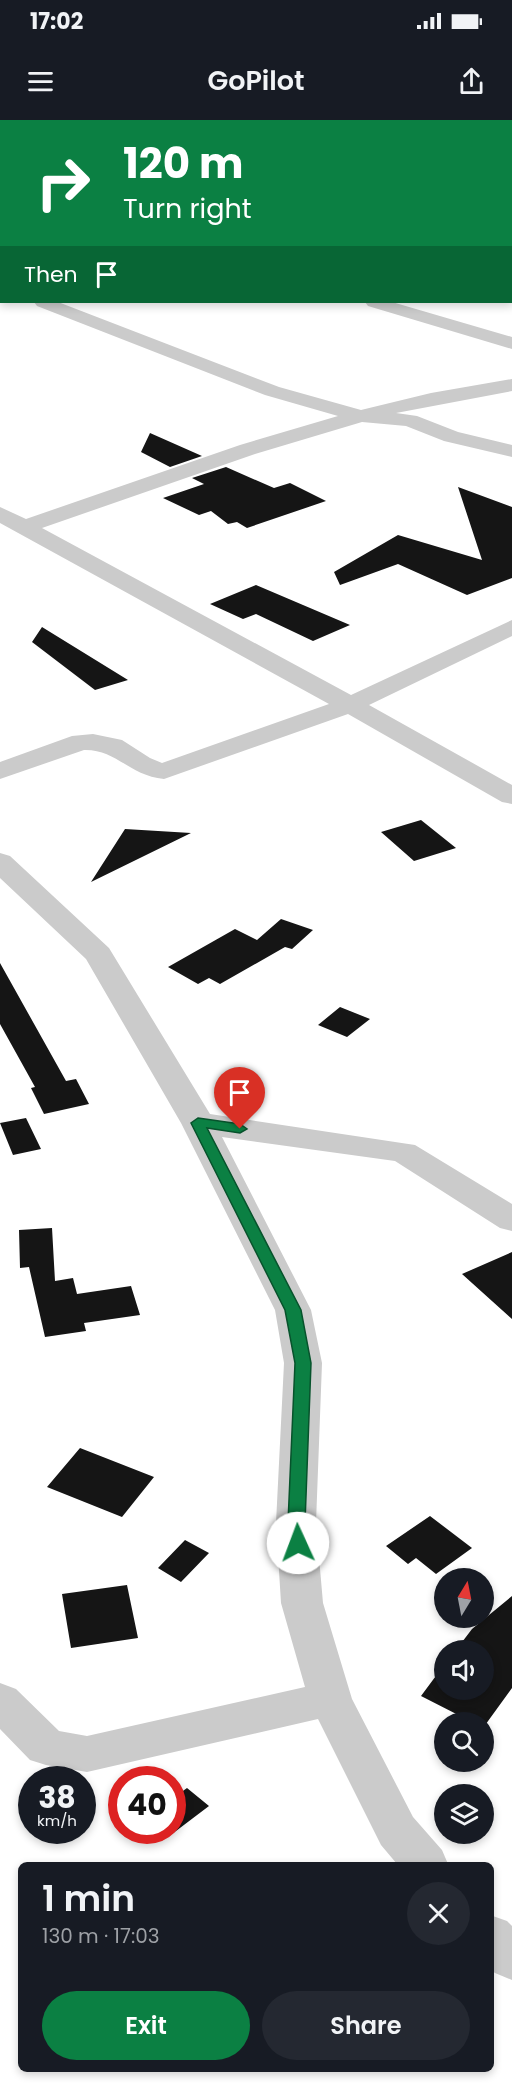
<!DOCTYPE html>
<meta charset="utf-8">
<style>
:root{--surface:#171b24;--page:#242831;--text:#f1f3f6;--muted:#9ea1a6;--accent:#0b8043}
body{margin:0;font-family:Poppins,sans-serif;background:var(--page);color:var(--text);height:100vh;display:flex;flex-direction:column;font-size:22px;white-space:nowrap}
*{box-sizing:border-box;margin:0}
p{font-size:20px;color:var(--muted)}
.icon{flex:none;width:33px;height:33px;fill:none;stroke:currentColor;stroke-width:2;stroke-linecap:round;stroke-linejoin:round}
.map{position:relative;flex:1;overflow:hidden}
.panel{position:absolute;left:18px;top:1742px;width:476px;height:210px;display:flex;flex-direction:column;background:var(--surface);border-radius:9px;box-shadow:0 3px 9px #0003}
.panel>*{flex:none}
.guide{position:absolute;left:0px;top:0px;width:513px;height:183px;box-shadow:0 3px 9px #0003;background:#0b8043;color:#fff;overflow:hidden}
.needle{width:39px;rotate:10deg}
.buttons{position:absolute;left:434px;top:1448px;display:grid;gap:12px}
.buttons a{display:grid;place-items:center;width:60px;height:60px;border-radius:50%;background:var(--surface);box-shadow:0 3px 9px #0003;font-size:30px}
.speed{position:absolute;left:18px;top:1646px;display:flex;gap:12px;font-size:30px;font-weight:700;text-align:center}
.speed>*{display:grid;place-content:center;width:78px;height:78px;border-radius:50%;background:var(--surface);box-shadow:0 3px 9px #0003;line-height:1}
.speed small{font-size:15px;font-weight:400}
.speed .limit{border:9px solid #d22;background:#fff;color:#111}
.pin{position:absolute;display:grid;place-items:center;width:51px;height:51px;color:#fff;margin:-62px -26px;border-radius:50% 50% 50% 0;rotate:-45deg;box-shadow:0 0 6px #0007}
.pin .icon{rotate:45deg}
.me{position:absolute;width:66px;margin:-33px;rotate:358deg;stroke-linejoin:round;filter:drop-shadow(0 0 4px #0008)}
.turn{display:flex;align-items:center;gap:21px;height:126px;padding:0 24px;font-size:27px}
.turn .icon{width:78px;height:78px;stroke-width:2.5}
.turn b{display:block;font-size:42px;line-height:51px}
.then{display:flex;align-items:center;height:57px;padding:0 24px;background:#0003;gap:12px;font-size:22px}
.round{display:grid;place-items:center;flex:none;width:63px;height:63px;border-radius:32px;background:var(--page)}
.headline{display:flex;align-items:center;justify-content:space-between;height:102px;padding:0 24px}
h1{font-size:36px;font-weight:600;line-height:45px}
.primary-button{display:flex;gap:12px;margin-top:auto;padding:12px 24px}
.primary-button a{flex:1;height:69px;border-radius:36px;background:var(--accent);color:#fff;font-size:24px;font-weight:600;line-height:69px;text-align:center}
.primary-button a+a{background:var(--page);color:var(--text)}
.status{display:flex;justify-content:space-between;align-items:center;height:42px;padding:0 30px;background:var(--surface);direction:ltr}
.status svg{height:16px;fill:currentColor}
header{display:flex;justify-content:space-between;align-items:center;height:78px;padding:0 24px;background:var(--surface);font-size:27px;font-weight:600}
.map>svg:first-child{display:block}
</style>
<div class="status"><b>17:02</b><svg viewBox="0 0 49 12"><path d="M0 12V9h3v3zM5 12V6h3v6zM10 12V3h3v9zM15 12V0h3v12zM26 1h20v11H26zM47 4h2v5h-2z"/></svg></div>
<header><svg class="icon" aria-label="menu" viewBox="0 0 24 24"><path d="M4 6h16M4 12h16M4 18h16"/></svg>GoPilot<svg class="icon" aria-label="share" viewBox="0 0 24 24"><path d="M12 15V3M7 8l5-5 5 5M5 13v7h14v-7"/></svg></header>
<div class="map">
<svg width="512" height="1970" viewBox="0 0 512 1970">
<rect width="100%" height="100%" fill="#fff"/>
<path fill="#151515" d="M150 313 202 336 170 347 141 332Z
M226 347 274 368 290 363 326 381 247 408 237 402 228 404 211 391 199 395 163 378 204 364 192 358Z
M458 367 512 387V458L467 475 398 444 340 465 334 452 398 415 482 440Z
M256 465 350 505 313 521 256 494 243 499 210 484Z
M42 507 128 560 95 570 32 522Z
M421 700 456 728 414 741 381 712Z
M125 709 191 713 91 762Z
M281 799 313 810 292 829 285 827 220 864 209 858 198 864 168 847 235 809 257 820Z
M0 843 66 961 76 959 89 984 44 994 31 968 35 967 0 904Z
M340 887 370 899 347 917 318 905Z
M26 998 41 1029 13 1035 0 1003Z
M52 1108 55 1161 73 1158 77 1174 131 1166 140 1195 84 1203 86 1211 45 1217 29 1147 20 1148 19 1110Z
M512 1132V1199L462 1154Z
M80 1328 154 1357 122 1397 47 1367Z
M430 1396 472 1428 436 1454 416 1438 408 1444 386 1426Z
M185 1420 209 1433 181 1462 158 1448Z
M127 1465 138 1518 71 1528 62 1474Z
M512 1476V1568L483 1608V1602H472L421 1576 444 1545V1569H483V1530H456L472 1509Z
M187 1668 209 1686 172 1714V1679Z"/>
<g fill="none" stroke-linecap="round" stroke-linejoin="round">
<path fill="#cbcbcb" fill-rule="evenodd" d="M163 0H186L187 2H164Z
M0 105H2L0 116Z
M0 159H2V170H0Z
M34 182H58L279 267 361 290 431 273 512 259V271L396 293 417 296 458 312 512 325V337L444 321 406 306 362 302 255 334 42 408 351 575 512 500V516L369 585 512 665V684L502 682 348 594 164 659C130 656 116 629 84 630L0 659V642L72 616 93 614 122 620 150 638 162 643 329 584 0 403V387L26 399 240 325 338 296 265 275 37 186Z
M365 182H392L512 217V229L368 186Z
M0 733 10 736 109 828 210 994 415 1025 512 1084V1111L500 1108 395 1041 222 1017 311 1190 322 1243 316 1403 323 1483 352 1579 413 1697 442 1730 448 1744H397L381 1725 318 1599 87 1652 46 1645 30 1640 0 1609V1563L16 1569 59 1611 87 1616 305 1567 281 1483 276 1403 284 1243 275 1190 181 1003 86 839 0 758Z
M490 1795 507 1801 512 1806V1860L495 1853 490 1849Z"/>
</g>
<path fill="#0b8043" stroke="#07532c" stroke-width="1.5" d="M198 998 240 1004 247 1009 240 1013 207 1008 301 1190 311 1243 305 1403 306 1423 304 1427 298 1429 292 1427 288 1403 295 1243 285 1190 191 1003Z"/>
</svg>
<div class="buttons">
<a><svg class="needle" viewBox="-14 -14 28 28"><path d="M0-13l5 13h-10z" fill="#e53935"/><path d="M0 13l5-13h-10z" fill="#9ea1a6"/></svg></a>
<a><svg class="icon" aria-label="sound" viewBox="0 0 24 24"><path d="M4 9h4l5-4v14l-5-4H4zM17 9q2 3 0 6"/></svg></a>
<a><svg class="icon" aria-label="search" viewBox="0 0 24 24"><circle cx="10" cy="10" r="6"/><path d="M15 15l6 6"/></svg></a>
<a><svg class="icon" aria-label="layers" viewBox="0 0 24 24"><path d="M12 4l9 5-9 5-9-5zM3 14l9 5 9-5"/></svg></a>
</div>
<div class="speed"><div>38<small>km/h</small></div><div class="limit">40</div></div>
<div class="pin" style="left:240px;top:1009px;background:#d93025"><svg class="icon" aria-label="arrive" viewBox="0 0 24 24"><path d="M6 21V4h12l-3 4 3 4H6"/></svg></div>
<svg class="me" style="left:298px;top:1423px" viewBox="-20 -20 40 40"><circle r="19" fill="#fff"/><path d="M0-13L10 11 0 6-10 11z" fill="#0b8043"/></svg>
<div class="guide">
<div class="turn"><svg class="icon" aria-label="right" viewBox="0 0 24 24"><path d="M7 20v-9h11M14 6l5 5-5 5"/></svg><div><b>120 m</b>Turn right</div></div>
<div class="then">Then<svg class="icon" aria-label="arrive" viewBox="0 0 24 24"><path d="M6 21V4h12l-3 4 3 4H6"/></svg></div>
</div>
<section class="panel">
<div class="headline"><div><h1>1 min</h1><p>130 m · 17:03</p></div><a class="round"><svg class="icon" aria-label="close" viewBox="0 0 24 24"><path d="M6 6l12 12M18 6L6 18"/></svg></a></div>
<div class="primary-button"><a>Exit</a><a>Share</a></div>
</section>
</div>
